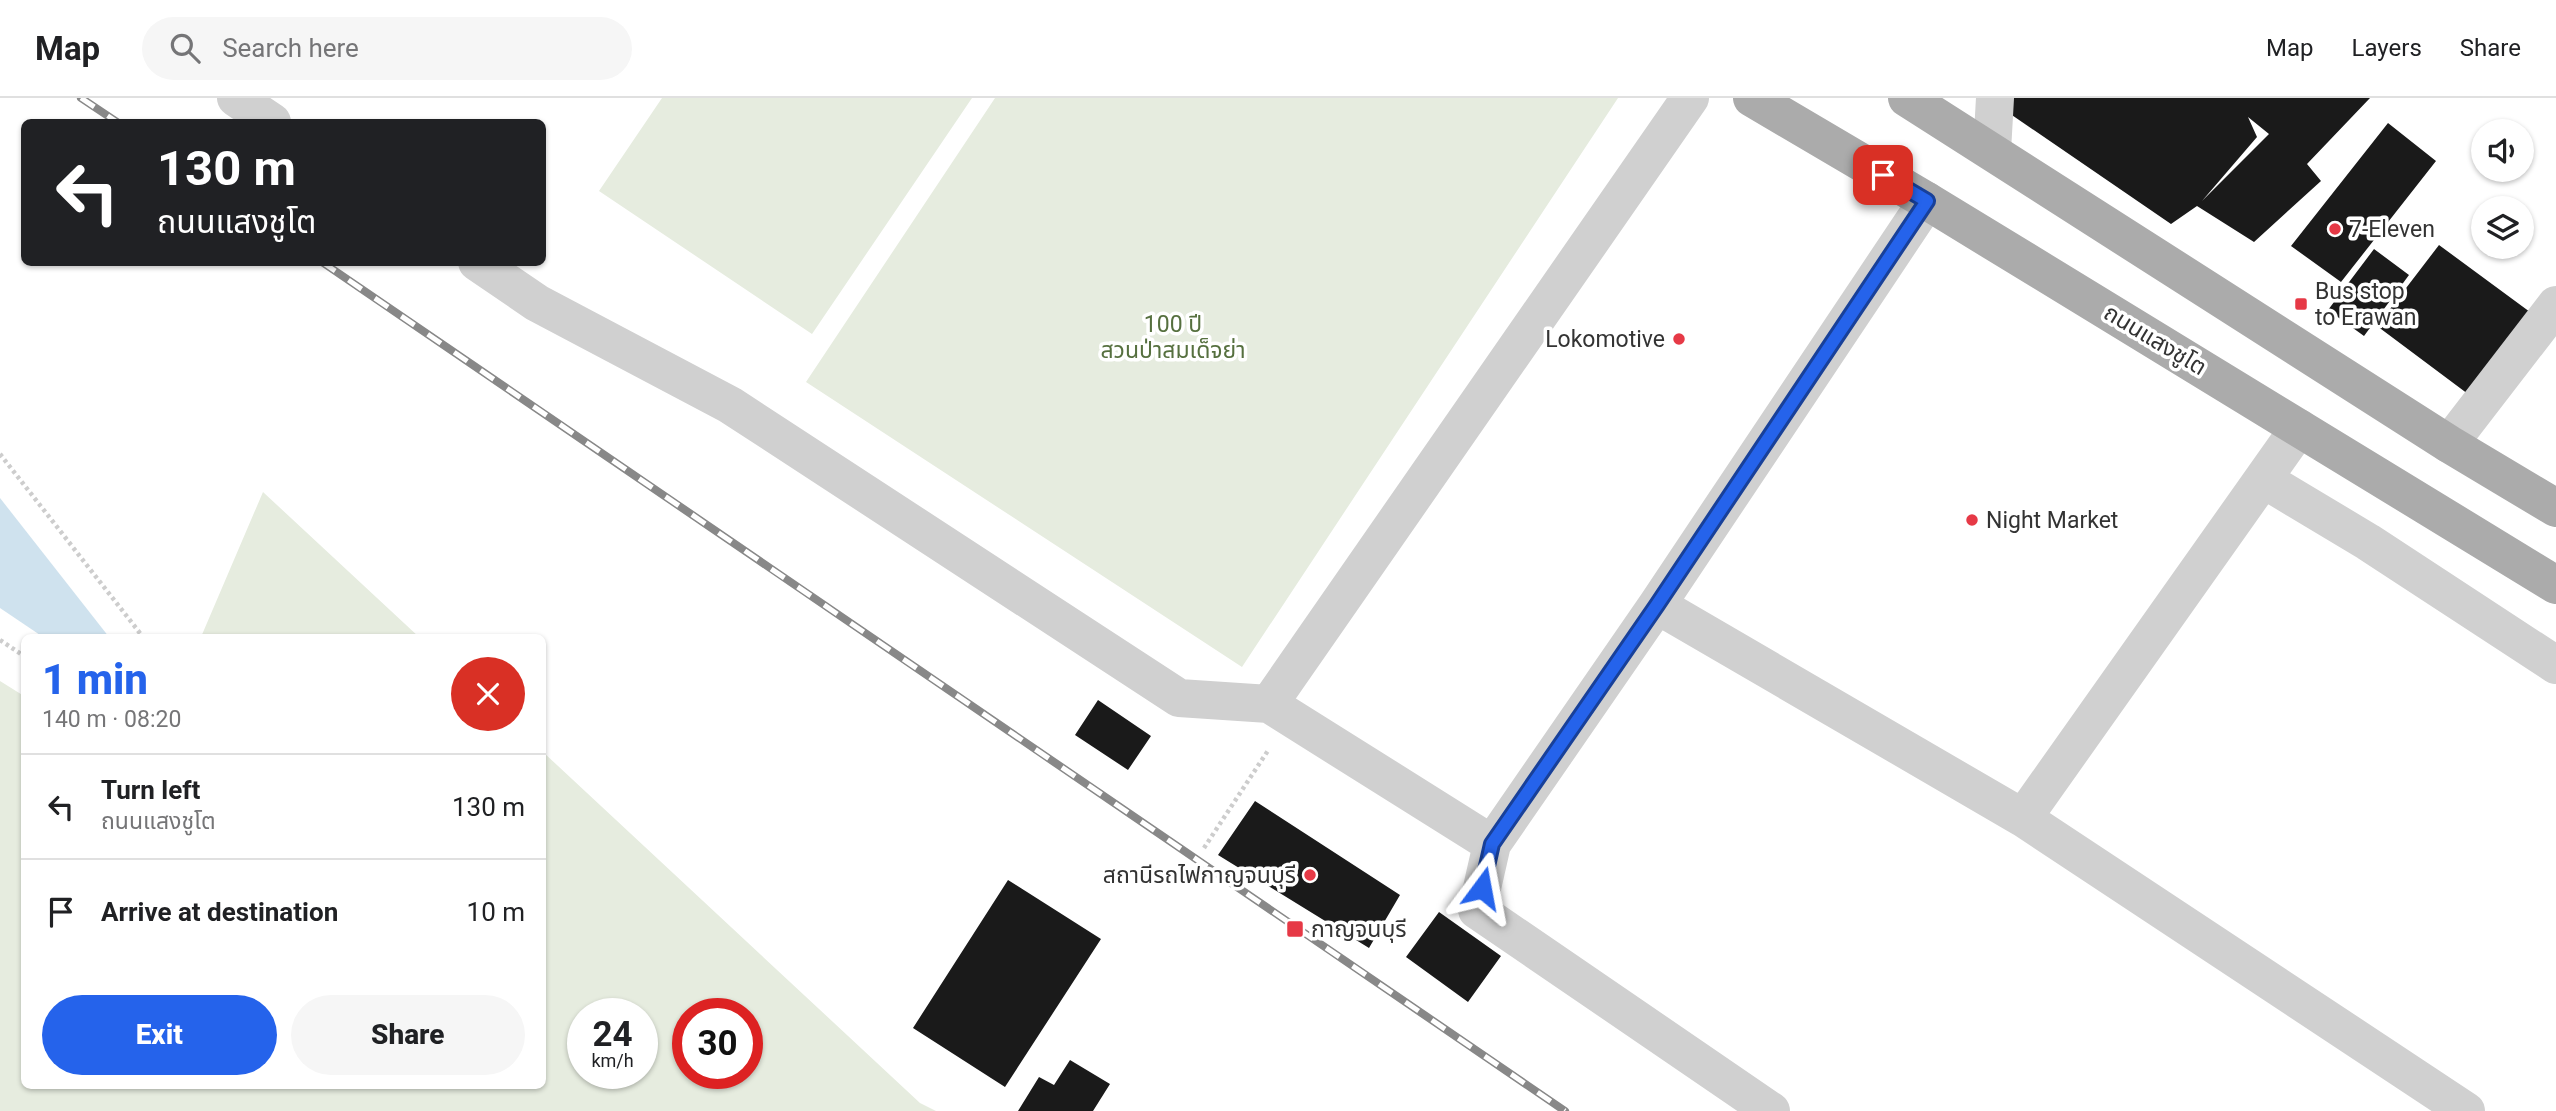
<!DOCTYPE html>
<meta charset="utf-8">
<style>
:root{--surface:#fff;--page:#f6f6f6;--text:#202124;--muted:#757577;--line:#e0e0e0;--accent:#2563eb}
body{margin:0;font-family:Roboto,"Noto Sans Thai",sans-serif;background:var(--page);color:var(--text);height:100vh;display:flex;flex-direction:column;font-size:26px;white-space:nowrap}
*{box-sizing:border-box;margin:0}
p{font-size:23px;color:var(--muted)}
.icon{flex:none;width:38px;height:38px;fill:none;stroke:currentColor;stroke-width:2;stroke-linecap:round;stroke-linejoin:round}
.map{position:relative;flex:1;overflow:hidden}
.panel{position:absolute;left:21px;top:536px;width:525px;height:455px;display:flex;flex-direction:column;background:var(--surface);border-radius:10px;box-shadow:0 2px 5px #0004}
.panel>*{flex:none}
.hud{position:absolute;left:21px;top:21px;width:525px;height:147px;border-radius:10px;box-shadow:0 2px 5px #0004;background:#202124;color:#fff;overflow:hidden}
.tools{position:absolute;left:2471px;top:21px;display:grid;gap:14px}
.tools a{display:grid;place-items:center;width:63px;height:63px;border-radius:50%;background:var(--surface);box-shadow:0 2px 5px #0004;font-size:35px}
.speed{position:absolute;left:567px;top:900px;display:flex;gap:14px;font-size:35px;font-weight:700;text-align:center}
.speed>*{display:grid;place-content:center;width:91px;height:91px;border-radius:50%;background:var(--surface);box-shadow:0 2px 5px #0004;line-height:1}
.speed small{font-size:18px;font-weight:400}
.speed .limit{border:10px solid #d22;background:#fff;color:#111}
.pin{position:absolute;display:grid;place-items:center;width:60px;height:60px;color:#fff;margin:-30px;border-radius:14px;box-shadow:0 4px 10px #0006}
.me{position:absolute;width:77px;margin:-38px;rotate:13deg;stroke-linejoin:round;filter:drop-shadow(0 0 5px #0008)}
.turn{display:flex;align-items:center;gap:24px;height:147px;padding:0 21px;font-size:32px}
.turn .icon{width:91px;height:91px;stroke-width:2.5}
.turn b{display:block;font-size:49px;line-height:60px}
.round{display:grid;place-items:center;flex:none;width:74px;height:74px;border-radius:37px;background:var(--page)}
.overview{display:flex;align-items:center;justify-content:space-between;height:119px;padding:0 21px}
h1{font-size:42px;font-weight:800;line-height:52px;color:var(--accent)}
.cta{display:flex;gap:14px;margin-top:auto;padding:14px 21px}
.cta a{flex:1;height:80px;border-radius:42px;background:var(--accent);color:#fff;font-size:28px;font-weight:800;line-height:80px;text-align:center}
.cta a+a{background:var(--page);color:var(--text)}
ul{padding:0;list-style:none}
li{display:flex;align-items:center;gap:21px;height:105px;padding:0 21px;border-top:2px solid var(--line)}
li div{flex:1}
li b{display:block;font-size:26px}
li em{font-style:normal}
header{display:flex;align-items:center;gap:42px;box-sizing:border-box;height:98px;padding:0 35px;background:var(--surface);border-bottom:2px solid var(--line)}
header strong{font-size:33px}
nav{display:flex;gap:38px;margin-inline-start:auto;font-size:24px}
.search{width:490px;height:63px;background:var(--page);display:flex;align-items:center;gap:18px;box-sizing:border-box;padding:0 24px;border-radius:38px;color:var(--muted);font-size:26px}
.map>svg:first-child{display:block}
</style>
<header>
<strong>Map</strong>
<div class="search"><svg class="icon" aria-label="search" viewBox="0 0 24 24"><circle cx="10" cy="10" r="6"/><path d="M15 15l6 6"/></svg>Search here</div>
<nav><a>Map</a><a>Layers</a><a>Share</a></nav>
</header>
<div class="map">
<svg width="2556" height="1013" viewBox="0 0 2556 1013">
<rect width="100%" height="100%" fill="#fff"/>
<path fill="#e6ecdf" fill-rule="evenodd" d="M662 0H972L812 236 599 93Z
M995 0H1618L1242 569 806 284Z
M263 394 419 539H201Z
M0 583 24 598V987H542L543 654 920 1005 936 1013H0ZM583 915H642V975H583ZM688 915H747V975H688Z"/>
<path fill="#cfe2ee" d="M0 400 109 539H43L0 510Z"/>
<path fill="#1a1a1a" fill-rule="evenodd" d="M2009 0H2370L2307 66 2321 83 2254 144 2197 108 2171 126 2006 13ZM2248 19 2269 36 2202 103 2257 39Z
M2388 25 2436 63 2341 184 2291 148Z
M2439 147 2530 214 2468 296 2377 228Z
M2374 151 2409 177 2364 238 2328 212Z
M1098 602 1151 638 1128 672 1075 637Z
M1255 703 1400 797 1369 850 1218 757Z
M1008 782 1101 841 1005 989 913 930Z
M1439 814 1501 858 1468 904 1406 859Z
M1070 962 1110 986 1093 1013H1018L1039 979 1054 987Z"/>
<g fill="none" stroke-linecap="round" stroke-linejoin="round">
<path stroke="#cdcdcd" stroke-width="4.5" stroke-dasharray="3.5 3.5" stroke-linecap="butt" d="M0 356 143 539
M0 542 24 558
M1204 750 1269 651"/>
<path stroke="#d0d0d0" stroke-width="38" d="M236 0 272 24
M1690 0 1269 606 1492 746 1657 507 1927 103
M1992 53 1995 0
M477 164 537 205 730 307 1179 600 1269 606
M2449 346 2556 207
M2263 381 2368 444 2556 567
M1657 507 2023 720 2466 1013
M2023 720 2299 330
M1492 746 1477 812 1771 1013"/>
<path stroke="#ababab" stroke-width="38" d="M1752 0 1927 103 2556 487
M1907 0 2449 346 2556 410"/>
<g stroke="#888" stroke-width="8">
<path id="rail" d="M81 0 117 24
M322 164 1565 1013"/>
</g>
<use href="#rail" stroke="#fff" stroke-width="5" stroke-dasharray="16" stroke-linecap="butt"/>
</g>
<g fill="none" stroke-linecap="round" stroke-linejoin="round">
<g stroke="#184099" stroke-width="18">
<path id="route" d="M1482 790 1492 746 1657 507 1927 103 1883 77"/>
</g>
<use href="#route" stroke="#2563eb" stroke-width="12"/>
</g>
<g fill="#e63946" stroke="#fff" stroke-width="2.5">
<circle cx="2335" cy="131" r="7"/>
<rect x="2294" y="199" width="14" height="14" rx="3.5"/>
<circle cx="1679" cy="241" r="7"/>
<circle cx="1972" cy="422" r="7"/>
<circle cx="1310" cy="777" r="7"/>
<rect x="1286" y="822" width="18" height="18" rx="3.5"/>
</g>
<g text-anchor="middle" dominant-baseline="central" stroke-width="7" stroke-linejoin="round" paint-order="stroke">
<g font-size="23" fill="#333" stroke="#fff" text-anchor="start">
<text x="2349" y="131">7-Eleven</text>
<text x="2315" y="193">Bus stop<tspan x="2315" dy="26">to Erawan</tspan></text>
<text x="1665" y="241" text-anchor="end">Lokomotive</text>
<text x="1986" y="422">Night Market</text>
<text x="1296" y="777" text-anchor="end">สถานีรถไฟกาญจนบุรี</text>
<text x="1311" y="831">กาญจนบุรี</text>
</g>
<g font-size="23" fill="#56703f" stroke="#fff">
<text x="1173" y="226">100 ปี<tspan x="1173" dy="26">สวนป่าสมเด็จย่า</tspan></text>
</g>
<g font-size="23" fill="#333" stroke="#fff">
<text transform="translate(2155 242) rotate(31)">ถนนแสงชูโต</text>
</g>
</g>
</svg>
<div class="tools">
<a><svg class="icon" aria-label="sound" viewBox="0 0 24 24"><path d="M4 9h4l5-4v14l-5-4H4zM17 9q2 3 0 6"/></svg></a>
<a><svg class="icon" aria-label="layers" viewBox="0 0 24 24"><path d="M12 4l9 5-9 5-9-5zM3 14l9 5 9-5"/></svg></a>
</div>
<div class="speed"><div>24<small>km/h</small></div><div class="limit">30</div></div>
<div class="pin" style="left:1883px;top:77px;background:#d93025"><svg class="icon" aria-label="arrive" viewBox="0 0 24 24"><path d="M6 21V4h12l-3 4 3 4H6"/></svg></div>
<svg class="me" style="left:1482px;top:790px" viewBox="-20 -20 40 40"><path d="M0-17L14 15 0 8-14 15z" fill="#2563eb" stroke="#fff" stroke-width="4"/></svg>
<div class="hud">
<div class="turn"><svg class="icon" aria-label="left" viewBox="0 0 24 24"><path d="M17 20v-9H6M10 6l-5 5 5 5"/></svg><div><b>130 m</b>ถนนแสงชูโต</div></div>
</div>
<section class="panel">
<div class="overview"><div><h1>1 min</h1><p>140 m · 08:20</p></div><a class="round" style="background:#d93025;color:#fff"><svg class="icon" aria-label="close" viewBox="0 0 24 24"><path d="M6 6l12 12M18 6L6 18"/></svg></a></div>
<ul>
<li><svg class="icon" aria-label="left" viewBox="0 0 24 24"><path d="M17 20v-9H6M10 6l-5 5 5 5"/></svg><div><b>Turn left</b><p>ถนนแสงชูโต</p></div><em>130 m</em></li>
<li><svg class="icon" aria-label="arrive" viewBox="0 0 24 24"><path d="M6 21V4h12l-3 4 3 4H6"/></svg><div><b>Arrive at destination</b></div><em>10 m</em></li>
</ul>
<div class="cta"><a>Exit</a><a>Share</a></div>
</section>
</div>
